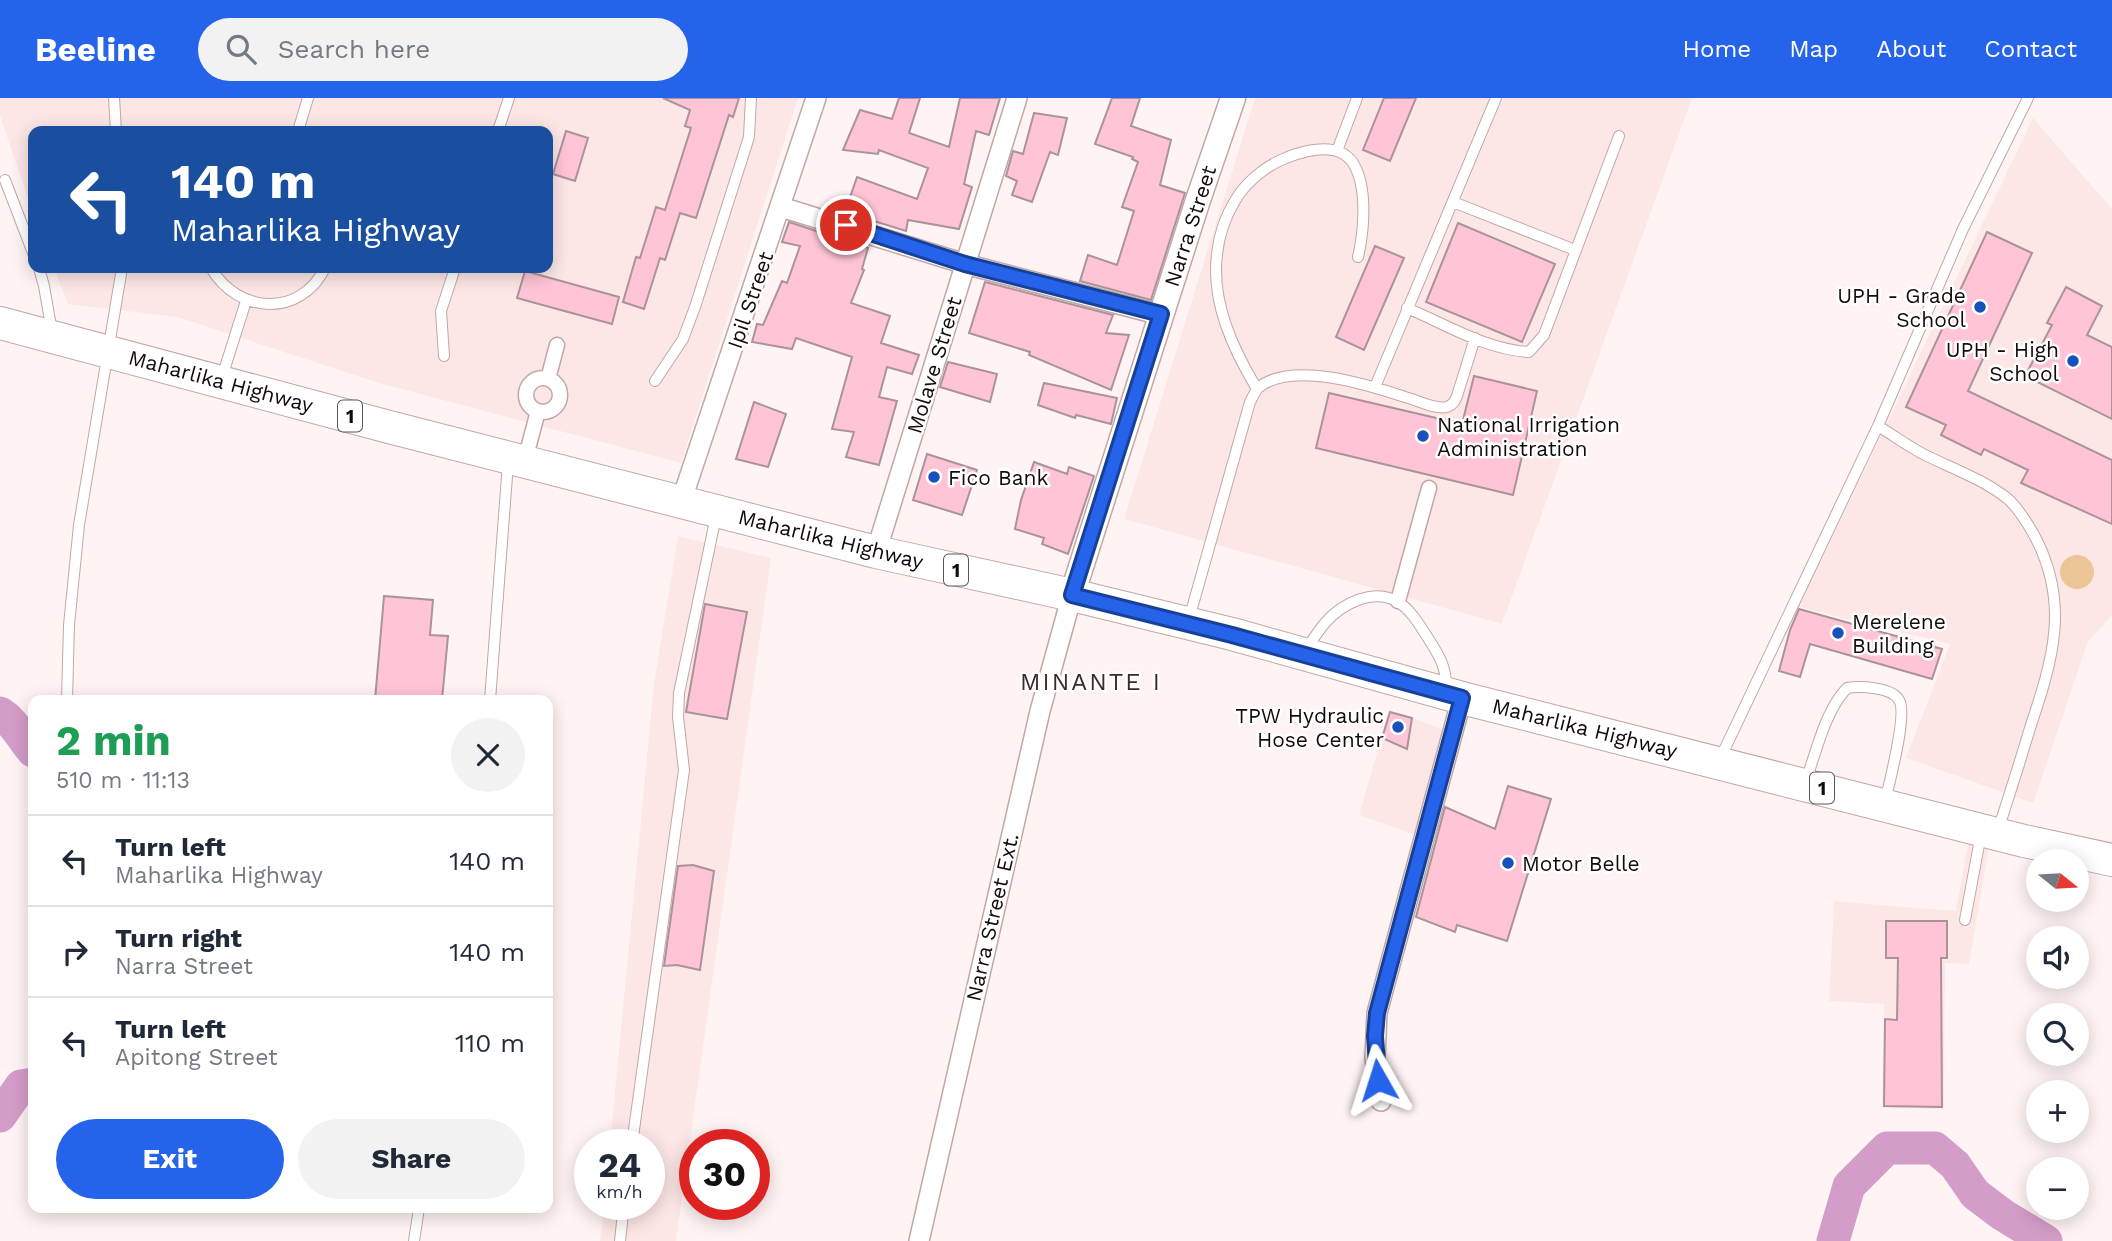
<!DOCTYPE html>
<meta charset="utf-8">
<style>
:root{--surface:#fff;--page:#f2f2f3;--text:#1f2937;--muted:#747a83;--line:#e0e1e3;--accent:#2563eb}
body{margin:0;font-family:"Work Sans",sans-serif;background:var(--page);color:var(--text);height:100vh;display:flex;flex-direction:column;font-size:26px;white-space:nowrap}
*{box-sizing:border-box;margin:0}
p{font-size:23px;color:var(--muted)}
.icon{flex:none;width:38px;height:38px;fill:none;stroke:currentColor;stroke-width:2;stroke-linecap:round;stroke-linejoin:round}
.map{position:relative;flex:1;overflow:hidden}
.details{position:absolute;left:28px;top:597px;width:525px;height:518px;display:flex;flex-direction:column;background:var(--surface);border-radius:14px;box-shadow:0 4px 18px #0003}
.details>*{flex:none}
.hud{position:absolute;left:28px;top:28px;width:525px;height:147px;border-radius:14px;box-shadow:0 4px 18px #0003;background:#1a4fa0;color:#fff;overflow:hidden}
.needle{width:46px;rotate:108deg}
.controls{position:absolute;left:2026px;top:751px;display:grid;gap:14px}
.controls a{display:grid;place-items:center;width:63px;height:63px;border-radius:50%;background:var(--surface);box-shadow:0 4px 18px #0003;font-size:35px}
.speed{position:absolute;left:574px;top:1031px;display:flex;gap:14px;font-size:35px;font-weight:700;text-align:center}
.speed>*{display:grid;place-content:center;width:91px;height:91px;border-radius:50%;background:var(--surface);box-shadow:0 4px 18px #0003;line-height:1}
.speed small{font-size:18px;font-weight:400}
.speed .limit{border:10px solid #d22;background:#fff;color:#111}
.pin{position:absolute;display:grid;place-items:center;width:60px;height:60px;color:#fff;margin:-30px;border:4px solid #fff;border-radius:50%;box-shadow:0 2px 7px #0007}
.me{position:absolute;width:77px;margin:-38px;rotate:354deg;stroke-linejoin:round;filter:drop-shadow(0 0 5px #0008)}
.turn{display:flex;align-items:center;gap:24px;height:147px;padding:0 28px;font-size:32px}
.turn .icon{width:91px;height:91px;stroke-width:2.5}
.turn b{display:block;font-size:49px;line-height:60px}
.round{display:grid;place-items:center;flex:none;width:74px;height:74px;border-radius:37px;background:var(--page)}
.summary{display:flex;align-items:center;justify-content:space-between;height:119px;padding:0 28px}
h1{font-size:42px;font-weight:700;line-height:52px;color:#1e9e55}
.cta{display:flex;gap:14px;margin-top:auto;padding:14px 28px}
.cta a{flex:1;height:80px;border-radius:42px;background:var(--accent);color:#fff;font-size:28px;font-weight:700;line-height:80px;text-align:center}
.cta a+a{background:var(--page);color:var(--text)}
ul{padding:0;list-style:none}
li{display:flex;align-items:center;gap:21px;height:91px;padding:0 28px;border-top:2px solid var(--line)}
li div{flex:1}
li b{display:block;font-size:26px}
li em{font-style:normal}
header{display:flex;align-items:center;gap:42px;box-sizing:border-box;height:98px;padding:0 35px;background:var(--accent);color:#fff}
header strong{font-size:33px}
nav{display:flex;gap:38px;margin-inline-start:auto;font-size:24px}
.search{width:490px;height:63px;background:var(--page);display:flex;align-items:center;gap:18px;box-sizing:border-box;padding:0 24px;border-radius:38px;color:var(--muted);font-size:26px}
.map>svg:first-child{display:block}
</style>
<header>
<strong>Beeline</strong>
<div class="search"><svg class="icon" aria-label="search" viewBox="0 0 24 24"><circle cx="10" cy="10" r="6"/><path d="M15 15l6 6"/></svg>Search here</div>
<nav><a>Home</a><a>Map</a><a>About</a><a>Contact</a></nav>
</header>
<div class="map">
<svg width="2112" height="1143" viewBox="0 0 2112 1143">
<rect width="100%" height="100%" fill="#fff4f3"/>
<path fill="#fde7e6" d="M0 0H798L681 365 379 285 177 219 68 206 54 170H548V33H33V115L0 18Z
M1255 0H1692L1502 526 1124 421Z
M2033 20 2112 111V517L2088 544 2033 705 1906 660 1950 546 1799 509Z
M678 438 771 460 676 1143H600L604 1106H649V1046H610L654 586Z
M1389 614 1411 619 1449 634 1421 739 1359 717Z
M1968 746 1989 749 1969 866 1945 865 1944 1011 1882 1010 1884 906 1829 903 1834 803 1956 813Z"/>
<path fill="#ecc495" d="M2060 474a17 17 0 1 1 34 0a17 17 0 1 1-34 0Z"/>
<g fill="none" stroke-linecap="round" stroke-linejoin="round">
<path stroke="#d49cc8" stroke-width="33" d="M0 615C14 623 22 641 33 653
M0 1018 21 988 33 986
M1833 1143 1849 1088 1887 1050H1935L1955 1067 1975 1096 2003 1117 2046 1143"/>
</g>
<path fill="#ffc4d6" stroke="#aa939a" stroke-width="2" d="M663 0H739L733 19 729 17 696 120 680 115 665 162 660 160 644 211 623 204 636 159 640 160 656 109 665 112 691 30 685 28 690 12Z
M899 0H920L909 35 949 49 960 0H1000L989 37 976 33 964 86 972 89 959 131 908 122 906 133 845 114 857 79 917 101 928 70 879 52 878 56 843 52 860 12 892 21Z
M1112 0H1140L1131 28 1171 42 1160 87 1185 95 1151 202 1080 183 1088 157 1117 167 1134 113 1122 109 1138 64 1132 61 1133 59 1095 46Z
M1384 0H1416L1390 63 1363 52Z
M1034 15 1067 20 1058 57 1050 54 1032 104 1012 97 1017 83 1006 78 1013 53 1023 56Z
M566 33 588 40 575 83 553 76Z
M789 124 868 150 862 171 864 172 851 205 890 218 881 245 919 257 912 276 887 269 879 299 897 303 879 367 846 359 854 334 832 331 852 259 796 240 792 251 752 244 757 226 763 227 782 183 787 185 800 148 782 144Z
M1458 125 1555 166 1522 244 1426 204Z
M1987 134 2032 155 1968 293 2112 362V426L2021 385 2028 372 1984 351 1981 357 1941 337 1946 327 1906 309Z
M1375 148 1404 160 1364 252 1336 239Z
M525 173 619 199 612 226 517 200Z
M985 184 1113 217 1106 235 1129 237 1111 292 1029 257 1030 254 969 235Z
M2066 189 2102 208 2087 237 2112 249V321L2025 278 2052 227 2047 225Z
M948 264 997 276 990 304 940 289Z
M1474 278 1537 293 1513 397 1316 350 1329 295 1462 326Z
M1044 285 1117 300 1111 326 1076 317 1075 320 1038 307Z
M754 304 786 316 768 369 736 361Z
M927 356 977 372 962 417 913 402Z
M1034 364 1067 376 1069 369 1094 378 1068 456 1042 446 1044 440 1015 431 1021 402Z
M384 498 433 502 430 537 448 538 442 602H375Z
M705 506 747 514 727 621 686 614Z
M1799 511 1942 551 1932 581 1810 546 1800 579 1779 573 1790 532Z
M1390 614 1412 620 1407 651 1382 640Z
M1508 688 1551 701 1507 843 1457 827 1455 834 1416 819 1445 709 1495 731Z
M693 767 714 773 700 872 677 867 664 868 678 768Z
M1886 823H1947V860H1941L1942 1009 1884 1008 1885 921 1897 922 1898 860H1886Z"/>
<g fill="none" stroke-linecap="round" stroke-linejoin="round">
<g stroke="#c1a7a5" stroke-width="12">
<path id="service" d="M114 0 116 33
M298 33 308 0
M498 33 509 0
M1337 53 1357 0
M5 82 33 155
M1453 104 1575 152
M39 170 44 188 52 234
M211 170C238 216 300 220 325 170
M1407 210C1445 226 1487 252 1529 254L1544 237 1619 38
M444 258 441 213 455 170
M222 279 246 203
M655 283 683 241 695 209 749 39 751 0
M1375 289 1496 0
M1257 291C1233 251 1211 204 1217 156 1219 137 1226 117 1236 101 1242 91 1252 81 1261 74 1281 58 1335 37 1353 65 1368 89 1364 133 1358 159
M1878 328C1893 337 1908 348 1923 356 1951 370 1983 381 2008 401 2018 410 2026 423 2033 435 2071 504 2053 561 2030 630 2020 664 2009 698 1998 732
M1189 521 1250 304C1252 300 1255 294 1258 290 1291 262 1369 287 1405 299 1417 302 1435 312 1447 309 1453 307 1455 303 1457 298L1475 240
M1306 552C1312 543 1318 533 1325 525 1341 506 1374 489 1398 504 1410 511 1419 526 1426 537 1439 557 1447 569 1446 592
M67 602 69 527 79 427 122 170
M490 602 508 365
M1719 663 1878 328 1963 131 2028 0
M1806 682C1817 652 1825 613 1847 590 1860 588 1892 589 1899 602 1908 616 1889 685 1885 704
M1965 822 1981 736
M632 1046 684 672 678 619 679 595 716 418
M414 1143 419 1110
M620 1143 624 1106"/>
</g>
<g stroke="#c1a7a5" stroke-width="17">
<path id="pedestrian" d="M526 297a17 17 0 1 1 34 0a17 17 0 1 1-34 0Z
M548 281 557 247
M525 362 538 313
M1398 503 1429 390"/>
</g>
<g stroke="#c1a7a5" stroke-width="22">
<path id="minor" d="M781 109 965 166 1161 217
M681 404 816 0
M876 454 1017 0
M1381 1003 1375 960 1377 915 1462 600
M919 1143 1040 613 1072 497"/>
</g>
<g stroke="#c1a7a5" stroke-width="27">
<path id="tertiary" d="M1072 497 1198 102 1233 0"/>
</g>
<g stroke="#c1a7a5" stroke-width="34">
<path id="trunk" d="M0 225 389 329 876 454 1072 497 1232 536 1462 600 2024 743 2112 762"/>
</g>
<use href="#service" stroke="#fff" stroke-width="10"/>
<use href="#pedestrian" stroke="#fff" stroke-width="14"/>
<use href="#minor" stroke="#fff" stroke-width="19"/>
<use href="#tertiary" stroke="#fff" stroke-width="24"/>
<use href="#trunk" stroke="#fff" stroke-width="32"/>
</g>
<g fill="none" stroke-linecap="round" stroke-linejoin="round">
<g stroke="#184099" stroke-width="18">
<path id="route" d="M846 127 965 166 1161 216 1072 497 1232 537 1462 600 1377 915 1375 938 1378 982"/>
</g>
<use href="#route" stroke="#2563eb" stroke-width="12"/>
</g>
<g fill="#1850bc" stroke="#fff" stroke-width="2.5">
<circle cx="1980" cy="209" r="7"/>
<circle cx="2073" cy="263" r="7"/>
<circle cx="1423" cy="338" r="7"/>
<circle cx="934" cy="379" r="7"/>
<circle cx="1838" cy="535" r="7"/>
<circle cx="1398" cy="629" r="7"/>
<circle cx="1508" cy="765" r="7"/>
</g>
<g text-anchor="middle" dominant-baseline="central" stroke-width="5" stroke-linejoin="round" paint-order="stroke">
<g fill="#fff" stroke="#5a5454" stroke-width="2">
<rect x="338" y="302.5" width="24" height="31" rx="5"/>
<rect x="944" y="456.5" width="24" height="31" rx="5"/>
<rect x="1810" y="674.5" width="24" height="31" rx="5"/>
</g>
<g font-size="19" font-weight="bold" fill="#130b0a">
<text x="350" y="318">1</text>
<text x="956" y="472">1</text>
<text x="1822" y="690">1</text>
</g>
<g font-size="21" fill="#130b0a" stroke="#fff">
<text transform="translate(1190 128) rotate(-72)">Narra Street</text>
<text transform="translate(750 202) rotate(-71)">Ipil Street</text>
<text transform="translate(934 267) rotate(-73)">Molave Street</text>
<text transform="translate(221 283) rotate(15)">Maharlika Highway</text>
<text transform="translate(831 441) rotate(14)">Maharlika Highway</text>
<text transform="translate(1585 630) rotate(14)">Maharlika Highway</text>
<text transform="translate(992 819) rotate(-77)">Narra Street Ext.</text>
</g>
<g font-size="21" fill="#130b0a" stroke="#fff" text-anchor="start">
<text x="1966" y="197" text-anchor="end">UPH - Grade<tspan x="1966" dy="24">School</tspan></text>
<text x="2059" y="251" text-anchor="end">UPH - High<tspan x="2059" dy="24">School</tspan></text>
<text x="1437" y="326">National Irrigation<tspan x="1437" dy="24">Administration</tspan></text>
<text x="948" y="379">Fico Bank</text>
<text x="1852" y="523">Merelene<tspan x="1852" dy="24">Building</tspan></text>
<text x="1384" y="617" text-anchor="end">TPW Hydraulic<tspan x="1384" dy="24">Hose Center</tspan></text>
<text x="1522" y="765">Motor Belle</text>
</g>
<g font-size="24" letter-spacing="2" fill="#3c2827" stroke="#fff">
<text x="1091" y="584">MINANTE I</text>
</g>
</g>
</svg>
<div class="controls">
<a><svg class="needle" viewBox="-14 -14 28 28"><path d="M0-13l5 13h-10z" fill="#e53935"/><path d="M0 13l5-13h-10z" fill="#747a83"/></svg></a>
<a><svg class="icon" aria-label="sound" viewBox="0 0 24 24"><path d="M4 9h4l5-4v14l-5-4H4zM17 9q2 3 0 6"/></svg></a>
<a><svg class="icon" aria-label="search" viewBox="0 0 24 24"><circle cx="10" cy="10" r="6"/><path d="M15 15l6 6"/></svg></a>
<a>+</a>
<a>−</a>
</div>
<div class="speed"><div>24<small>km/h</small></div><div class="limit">30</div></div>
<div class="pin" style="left:846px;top:127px;background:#d93025"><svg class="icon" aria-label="arrive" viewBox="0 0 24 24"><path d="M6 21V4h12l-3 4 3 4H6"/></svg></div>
<svg class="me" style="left:1378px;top:982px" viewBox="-20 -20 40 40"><path d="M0-17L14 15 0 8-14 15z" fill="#2563eb" stroke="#fff" stroke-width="4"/></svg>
<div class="hud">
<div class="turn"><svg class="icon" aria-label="left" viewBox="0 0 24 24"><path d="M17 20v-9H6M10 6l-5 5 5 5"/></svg><div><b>140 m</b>Maharlika Highway</div></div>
</div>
<section class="details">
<div class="summary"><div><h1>2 min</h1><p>510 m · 11:13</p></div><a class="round"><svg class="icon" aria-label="close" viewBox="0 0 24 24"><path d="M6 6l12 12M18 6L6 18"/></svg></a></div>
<ul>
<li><svg class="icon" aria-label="left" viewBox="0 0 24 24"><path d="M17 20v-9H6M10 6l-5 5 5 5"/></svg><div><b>Turn left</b><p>Maharlika Highway</p></div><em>140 m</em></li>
<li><svg class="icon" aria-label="right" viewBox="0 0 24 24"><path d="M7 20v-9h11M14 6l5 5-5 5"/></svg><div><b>Turn right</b><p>Narra Street</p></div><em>140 m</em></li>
<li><svg class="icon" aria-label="left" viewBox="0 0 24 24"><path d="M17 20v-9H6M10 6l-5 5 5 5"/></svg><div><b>Turn left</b><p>Apitong Street</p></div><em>110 m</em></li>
</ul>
<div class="cta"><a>Exit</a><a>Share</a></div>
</section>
</div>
